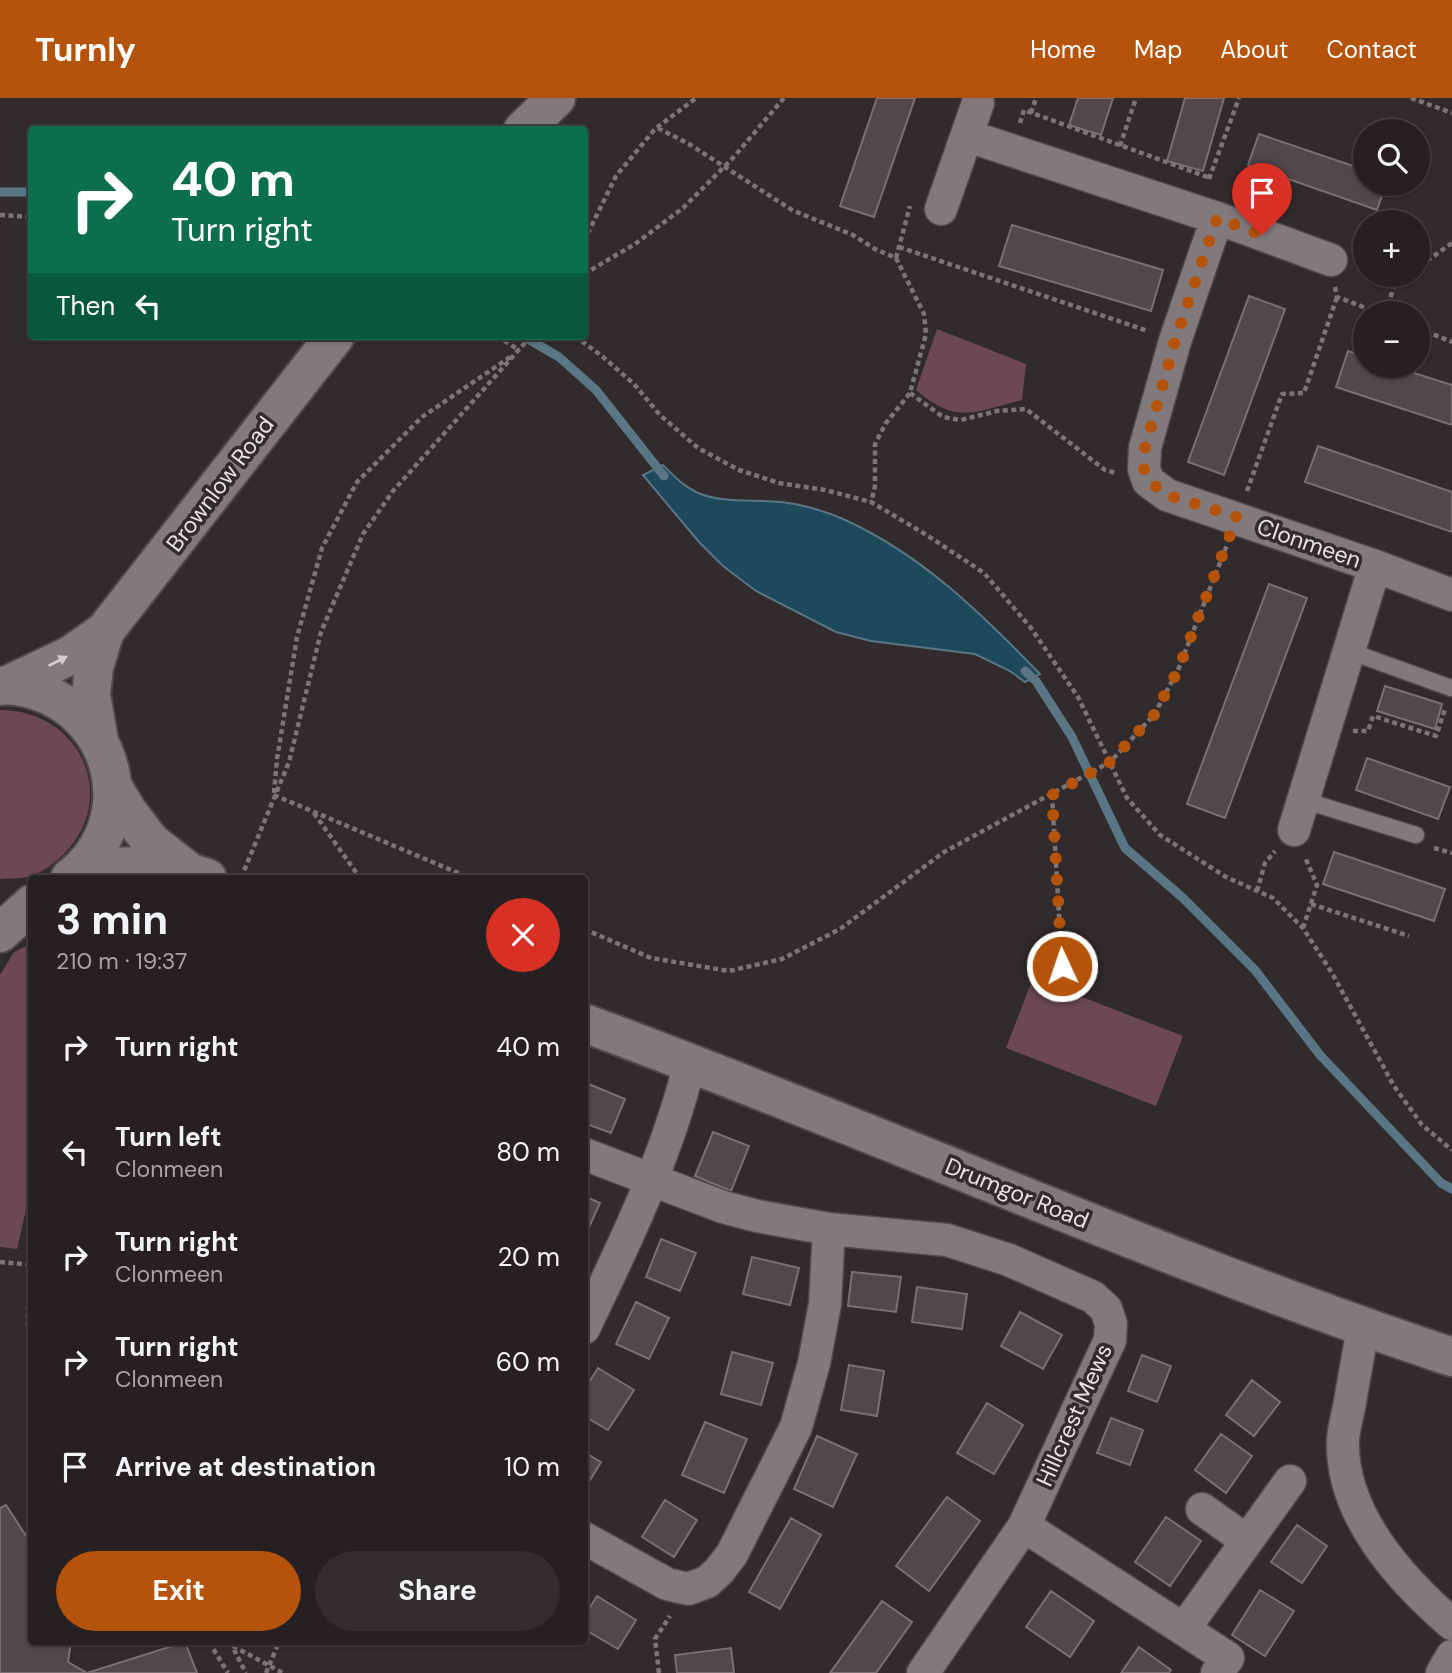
<!DOCTYPE html>
<meta charset="utf-8">
<style>
:root{--surface:#262022;--page:#322d2f;--text:#f1f3f6;--muted:#a4a3a5;--line:#423e40;--accent:#b45309}
body{margin:0;font-family:"DM Sans",sans-serif;background:var(--page);color:var(--text);height:100vh;display:flex;flex-direction:column;font-size:26px;white-space:nowrap}
*{box-sizing:border-box;margin:0}
p{font-size:23px;color:var(--muted)}
.icon{flex:none;width:38px;height:38px;fill:none;stroke:currentColor;stroke-width:2;stroke-linecap:round;stroke-linejoin:round}
.map{position:relative;flex:1;overflow:hidden}
.details{position:absolute;left:28px;top:777px;width:560px;height:770px;display:flex;flex-direction:column;background:var(--surface);border-radius:7px;box-shadow:0 2px 5px #0004,0 0 0 2px var(--line)}
.details>*{flex:none}
.banner{position:absolute;left:28px;top:28px;width:560px;height:214px;border-radius:7px;box-shadow:0 2px 5px #0004,0 0 0 2px var(--line);background:#0b6e4f;color:#fff;overflow:hidden}
.controls{position:absolute;left:1353px;top:21px;display:grid;gap:14px}
.controls a{display:grid;place-items:center;width:77px;height:77px;border-radius:50%;background:var(--surface);box-shadow:0 2px 5px #0004,0 0 0 2px var(--line);font-size:35px}
.pin{position:absolute;display:grid;place-items:center;width:60px;height:60px;color:#fff;margin:-72px -30px;border-radius:50% 50% 50% 0;rotate:-45deg;box-shadow:0 0 7px #0007}
.pin .icon{rotate:45deg}
.me{position:absolute;width:77px;margin:-38px;rotate:357deg;stroke-linejoin:round;filter:drop-shadow(0 0 5px #0008)}
.turn{display:flex;align-items:center;gap:24px;height:147px;padding:0 28px;font-size:32px}
.turn .icon{width:91px;height:91px;stroke-width:2.5}
.turn b{display:block;font-size:49px;line-height:60px}
.then{display:flex;align-items:center;height:66px;padding:0 28px;background:#0003;gap:14px;font-size:26px}
.round{display:grid;place-items:center;flex:none;width:74px;height:74px;border-radius:37px;background:var(--page)}
.headline{display:flex;align-items:center;justify-content:space-between;height:119px;padding:0 28px}
h1{font-size:42px;font-weight:700;line-height:52px}
.button{display:flex;gap:14px;margin-top:auto;padding:14px 28px}
.button a{flex:1;height:80px;border-radius:42px;background:var(--accent);color:#fff;font-size:28px;font-weight:700;line-height:80px;text-align:center}
.button a+a{background:var(--page);color:var(--text)}
ul{padding:0;list-style:none}
li{display:flex;align-items:center;gap:21px;height:105px;padding:0 28px}
li div{flex:1}
li b{display:block;font-size:26px}
li em{font-style:normal}
header{display:flex;align-items:center;gap:42px;box-sizing:border-box;height:98px;padding:0 35px;background:var(--accent);color:#fff}
header strong{font-size:33px}
nav{display:flex;gap:38px;margin-inline-start:auto;font-size:24px}
.map>svg:first-child{display:block}
</style>
<header>
<strong>Turnly</strong>
<nav><a>Home</a><a>Map</a><a>About</a><a>Contact</a></nav>
</header>
<div class="map">
<svg width="1452" height="1575" viewBox="0 0 1452 1575">
<rect width="100%" height="100%" fill="#322b2d"/>
<path fill="#6c4856" d="M937 231 1026 266 1022 302C974 314 957 327 916 292Z
M0 612C80 612 120 699 64 756 54 766 40 776 27 779 18 781 9 780 0 781Z
M31 846 32 1086 17 1151 0 1149V877L14 854Z
M1033 880 1183 938 1156 1008 1006 950Z"/>
<path fill="#1e485b" stroke="#5a7684" stroke-width="2" d="M663 367C673 377 682 387 696 394 721 406 754 401 781 404 800 406 825 413 843 421 921 456 981 515 1040 576L1025 584 1010 573 975 556 871 543 836 534 756 493 723 468 699 444 643 377Z"/>
<g fill="none" stroke-linecap="round" stroke-linejoin="round">
<path stroke="#5a7684" stroke-width="9" d="M0 94H32
M523 238 559 259 596 292 664 378
M1025 573 1036 583 1072 639 1125 750 1182 799 1255 872 1320 957 1441 1085 1452 1091"/>
</g>
<path fill="#51484b" stroke="#797073" stroke-width="2" d="M877 0H915L874 119 840 108Z
M1078 0H1113L1101 37 1069 27Z
M1185 0H1224L1203 73 1167 63Z
M1259 36 1365 72V86H1386L1377 112 1248 67Z
M1012 127 1163 172 1151 213 999 168Z
M1249 198 1285 211 1224 377 1188 364Z
M1348 253 1365 259V268H1392L1452 287V327L1336 289Z
M1318 348 1452 394V434L1305 384Z
M1269 486 1307 500 1225 720 1187 706Z
M1385 588 1442 606 1435 631 1377 613Z
M1367 660 1450 689 1438 721 1356 692Z
M1334 754 1445 791 1434 823 1323 786Z
M584 984 625 1001 611 1035 584 1025Z
M713 1034 749 1048 731 1093 695 1078Z
M584 1098 600 1105 584 1140Z
M661 1141 696 1155 680 1193 646 1179Z
M752 1159 799 1170 790 1207 743 1196Z
M852 1174 901 1179 896 1214 848 1208Z
M917 1189 967 1196 962 1231 912 1224Z
M636 1204 669 1220 649 1261 616 1246Z
M1020 1214 1062 1237 1043 1271 1001 1248Z
M732 1254 773 1265 761 1307 721 1296Z
M1142 1257 1171 1268 1157 1304 1128 1293Z
M849 1267 884 1273 877 1318 841 1312Z
M598 1270 634 1292 608 1332 584 1318V1292Z
M1252 1282 1280 1304 1254 1338 1226 1317Z
M987 1305 1023 1327 994 1376 957 1355Z
M1111 1320 1143 1332 1130 1367 1097 1355Z
M705 1324 747 1341 724 1395 682 1377Z
M1221 1336 1252 1358 1226 1395 1195 1372Z
M817 1338 857 1356 833 1409 794 1391Z
M584 1354 601 1364 584 1392Z
M947 1399 980 1423 929 1493 896 1468Z
M665 1402 697 1422 674 1459 642 1439Z
M6 1407 32 1447V1544H71L68 1564 87 1575H0V1410Z
M1166 1419 1201 1443 1170 1488 1135 1464Z
M791 1420 821 1437 780 1511 749 1494Z
M1297 1427 1327 1448 1302 1485 1271 1464Z
M1260 1492 1294 1513 1265 1558 1232 1537Z
M1051 1493 1094 1523 1070 1559 1026 1529Z
M597 1498 636 1522 618 1551 584 1531V1519Z
M882 1503 912 1524 876 1575H830Z
M185 1544 197 1575H87Z
M1139 1549 1171 1572 1169 1575H1121Z
M731 1550 734 1575H677L675 1557Z"/>
<g fill="none" stroke-linecap="round" stroke-linejoin="round">
<g stroke="#4f494c" stroke-width="19">
<path id="service" d="M1349 553 1451 590
M1303 702 1416 737"/>
</g>
<g stroke="#4f494c" stroke-width="35">
<path id="minor" d="M968 38 1217 120
M941 111 978 5
M1331 162 1217 120 1175 243 1145 350 1144 371 1148 383 1167 397 1375 468
M1294 732 1375 468 1452 497
M584 1056 723 1109 757 1118 829 1131 947 1142 1009 1162 1093 1199 1106 1211 1111 1226 1110 1242 1024 1428 923 1575
M584 1230C625 1145 668 1056 690 964
M1363 1230C1359 1254 1354 1279 1350 1304 1348 1316 1344 1329 1343 1341 1340 1416 1400 1481 1452 1526
M1202 1411 1247 1443
M1024 1428 1228 1560 1217 1575
M584 1440 667 1486 688 1491 707 1484 719 1473 732 1456 796 1329 814 1265 825 1206 829 1131
M1184 1531 1290 1383
M1442 1575 1452 1558"/>
</g>
<g stroke="#4f494c" stroke-width="42">
<path id="tertiary" d="M113 689 128 714 151 744 188 773
M78 775C122 765 164 764 207 780
M584 925C875 1032 1158 1161 1452 1259"/>
</g>
<g stroke="#4f494c" stroke-width="42">
<path id="secondary" d="M523 32 556 0
M8 587 71 557 105 533 335 238
M0 588C16 586 33 591 48 597 122 631 136 730 70 780
M99 643 91 597 94 569 105 533
M0 835 32 806"/>
</g>
<path stroke="#7b7577" stroke-width="4.5" stroke-dasharray="5 3.5" stroke-linecap="butt" d="M1411 0 1452 15
M1031 15 1036 0
M1020 25 1024 12 1210 80
M658 30 689 46 792 112 853 137 875 151 896 160 924 216 926 236 910 295 886 325 875 346V388L871 404
M1120 48 1136 0
M1209 81 1239 0
M0 117 32 119
M584 143 616 78 655 31 696 0
M899 149 1148 233
M896 160 910 108
M1418 163 1431 160 1452 145
M584 176 635 146 683 110 732 61 784 0
M1335 189 1337 199 1379 215
M1385 215 1398 177
M1418 230 1452 244
M497 238 519 252
M575 238 603 259 634 286 660 317 698 350 739 372 779 385 825 392 871 404 925 436 984 475 1031 530 1078 599 1127 700 1160 737 1226 779 1273 800 1303 830 1332 875 1394 988 1422 1027 1452 1052
M910 295 943 319 961 322 997 313 1026 311 1105 372 1116 375
M1247 393 1282 296 1304 295 1337 199
M1353 633H1368L1373 618 1436 638 1445 611
M274 695 277 661 297 539 322 450 357 384 422 319 513 257
M274 697 470 780
M1052 697 1062 868
M314 715 360 780
M1434 750 1452 755
M241 780 289 664 321 534 363 436 393 393 531 238
M1257 793 1265 765 1275 753
M1311 806 1409 838
M1303 830 1317 787 1305 759
M584 831 651 860 729 873 782 861 840 831 944 754 1110 664 1154 617 1178 572 1227 447
M0 1164 32 1167
M32 1165C28 1196 25 1231 32 1262
M209 1544 228 1575
M230 1544 246 1575
M233 1548 283 1575
M266 1575 279 1544
M659 1575 655 1541 670 1518"/>
<use href="#service" stroke="#82797c" stroke-width="16"/>
<use href="#minor" stroke="#82797c" stroke-width="32"/>
<use href="#tertiary" stroke="#82797c" stroke-width="38"/>
<use href="#secondary" stroke="#82797c" stroke-width="38"/>
</g>
<defs><path id="oneway-solid" d="M-6-.8H1V-3.2L6.5 0L1 3.2V.8H-6Z" transform="scale(1.75)"/></defs>
<use fill="#d3cdcf" href="#oneway-solid" transform="translate(58 563) rotate(-27)"/>
<g fill="none" stroke-linecap="round" stroke-linejoin="round">
<path stroke="#b45309" stroke-width="12" stroke-dasharray="0 21.6" d="M1062 868 1052 697 1110 664 1154 617 1178 572 1237 419 1167 397 1149 383 1144 371 1145 350 1175 243 1217 120 1262 137"/>
</g>
<g text-anchor="middle" dominant-baseline="central" stroke-width="7" stroke-linejoin="round" paint-order="stroke">
<g font-size="23" fill="#e7e2e4" stroke="#322b2d">
<text transform="translate(220 386) rotate(-53)">Brownlow Road</text>
<text transform="translate(1309 445) rotate(19)">Clonmeen</text>
<text transform="translate(1017 1095) rotate(22)">Drumgor Road</text>
<text transform="translate(1074 1317) rotate(-66)">Hillcrest Mews</text>
</g>
</g>
</svg>
<div class="controls">
<a><svg class="icon" aria-label="search" viewBox="0 0 24 24"><circle cx="10" cy="10" r="6"/><path d="M15 15l6 6"/></svg></a>
<a>+</a>
<a>−</a>
</div>
<div class="pin" style="left:1262px;top:137px;background:#d93025"><svg class="icon" aria-label="arrive" viewBox="0 0 24 24"><path d="M6 21V4h12l-3 4 3 4H6"/></svg></div>
<svg class="me" style="left:1062px;top:868px" viewBox="-20 -20 40 40"><circle r="17" fill="#b45309" stroke="#fff" stroke-width="3"/><path d="M0-11L8 9 0 5-8 9z" fill="#fff"/></svg>
<div class="banner">
<div class="turn"><svg class="icon" aria-label="right" viewBox="0 0 24 24"><path d="M7 20v-9h11M14 6l5 5-5 5"/></svg><div><b>40 m</b>Turn right</div></div>
<div class="then">Then<svg class="icon" aria-label="left" viewBox="0 0 24 24"><path d="M17 20v-9H6M10 6l-5 5 5 5"/></svg></div>
</div>
<section class="details">
<div class="headline"><div><h1>3 min</h1><p>210 m · 19:37</p></div><a class="round" style="background:#d93025;color:#fff"><svg class="icon" aria-label="close" viewBox="0 0 24 24"><path d="M6 6l12 12M18 6L6 18"/></svg></a></div>
<ul>
<li><svg class="icon" aria-label="right" viewBox="0 0 24 24"><path d="M7 20v-9h11M14 6l5 5-5 5"/></svg><div><b>Turn right</b></div><em>40 m</em></li>
<li><svg class="icon" aria-label="left" viewBox="0 0 24 24"><path d="M17 20v-9H6M10 6l-5 5 5 5"/></svg><div><b>Turn left</b><p>Clonmeen</p></div><em>80 m</em></li>
<li><svg class="icon" aria-label="right" viewBox="0 0 24 24"><path d="M7 20v-9h11M14 6l5 5-5 5"/></svg><div><b>Turn right</b><p>Clonmeen</p></div><em>20 m</em></li>
<li><svg class="icon" aria-label="right" viewBox="0 0 24 24"><path d="M7 20v-9h11M14 6l5 5-5 5"/></svg><div><b>Turn right</b><p>Clonmeen</p></div><em>60 m</em></li>
<li><svg class="icon" aria-label="arrive" viewBox="0 0 24 24"><path d="M6 21V4h12l-3 4 3 4H6"/></svg><div><b>Arrive at destination</b></div><em>10 m</em></li>
</ul>
<div class="button"><a>Exit</a><a>Share</a></div>
</section>
</div>
